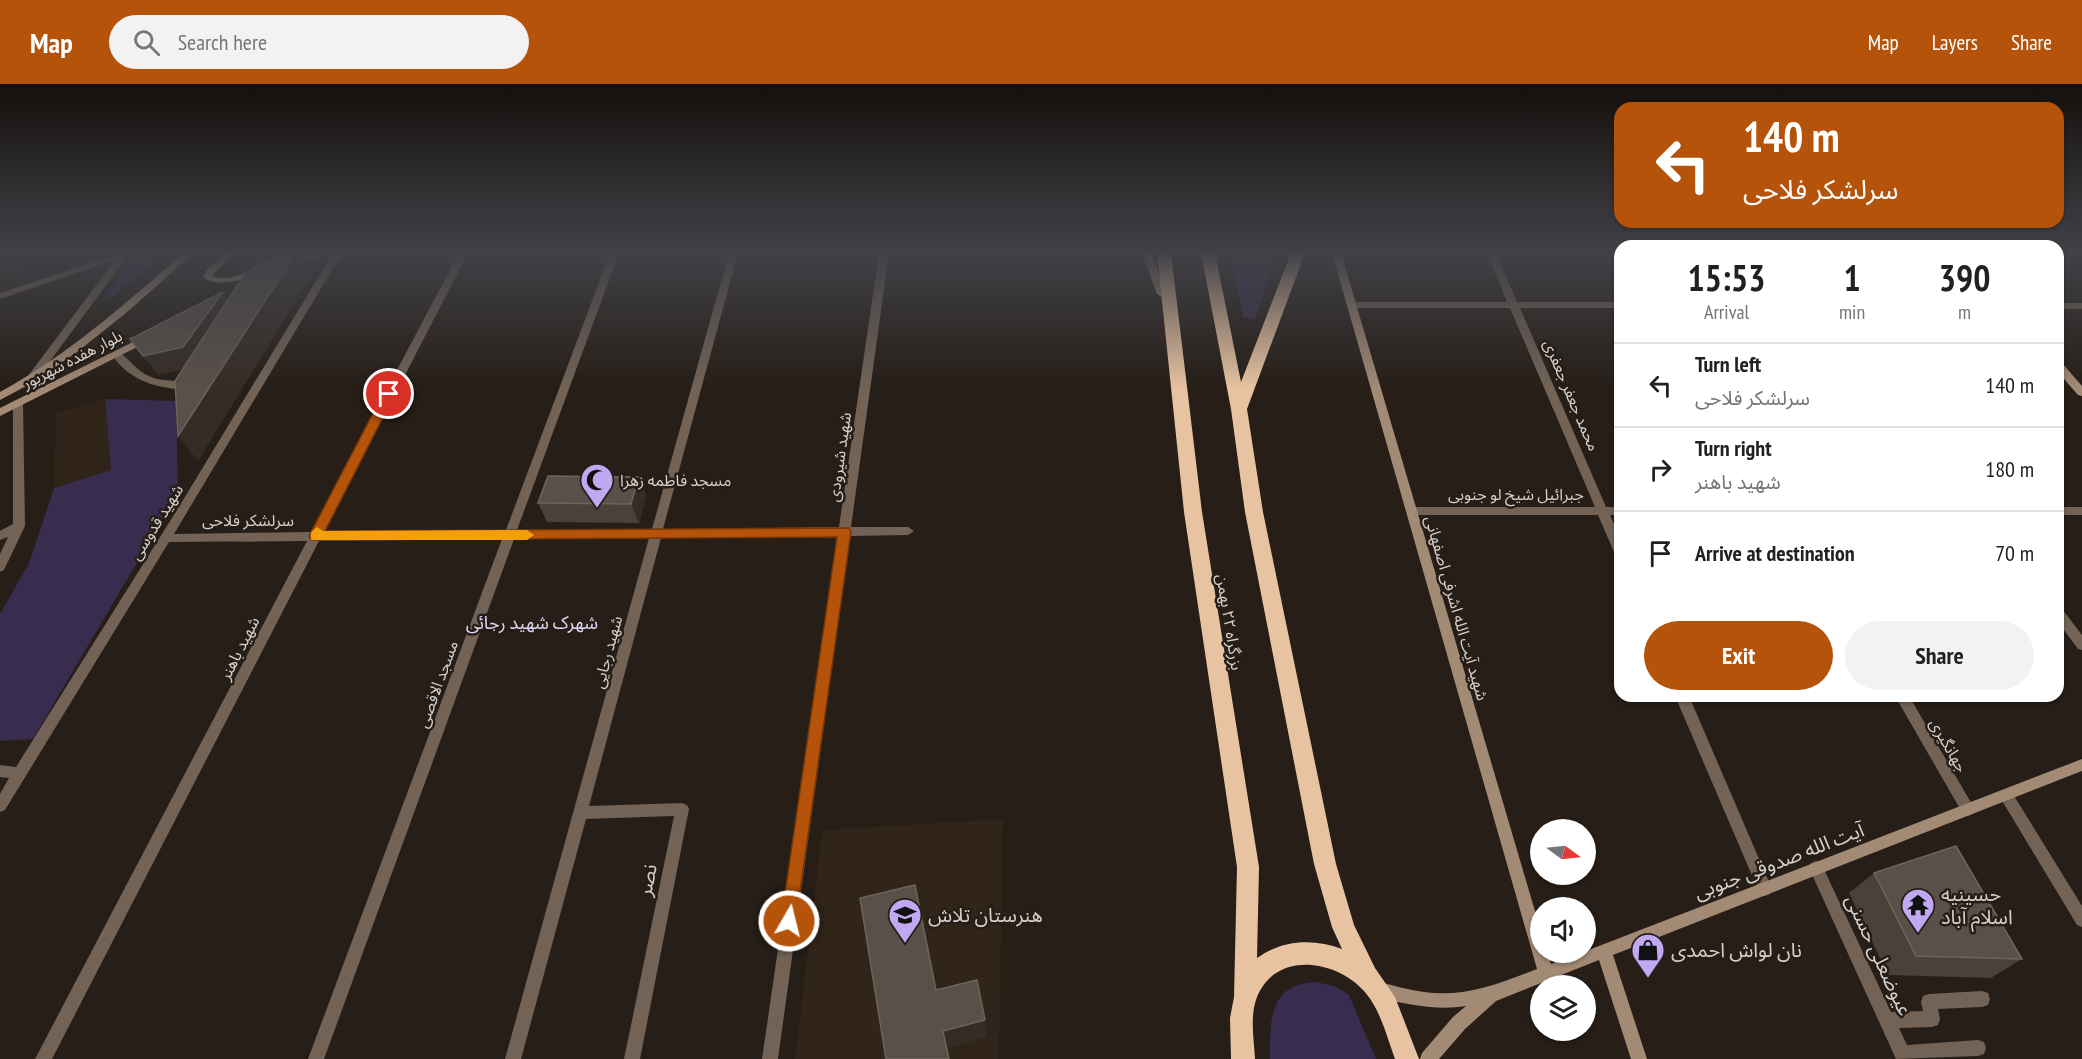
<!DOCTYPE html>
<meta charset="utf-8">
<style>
:root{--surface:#fff;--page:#f2f2f2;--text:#202124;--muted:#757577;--line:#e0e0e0;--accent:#b45309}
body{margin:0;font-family:"PT Sans Narrow","Noto Sans Arabic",sans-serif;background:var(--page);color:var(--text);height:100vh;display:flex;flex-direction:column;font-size:22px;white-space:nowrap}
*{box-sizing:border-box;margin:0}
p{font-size:20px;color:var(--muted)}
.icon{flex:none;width:33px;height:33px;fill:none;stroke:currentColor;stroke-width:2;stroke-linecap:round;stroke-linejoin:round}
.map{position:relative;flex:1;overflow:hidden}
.panel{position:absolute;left:1614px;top:156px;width:450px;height:462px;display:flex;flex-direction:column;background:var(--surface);border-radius:18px;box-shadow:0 2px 4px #0004}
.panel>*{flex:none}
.top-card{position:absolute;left:1614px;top:18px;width:450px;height:126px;border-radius:18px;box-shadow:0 2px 4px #0004;background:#b45309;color:#fff;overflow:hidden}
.needle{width:39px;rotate:105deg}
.fabs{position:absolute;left:1530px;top:735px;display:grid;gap:12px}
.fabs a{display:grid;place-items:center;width:66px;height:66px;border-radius:50%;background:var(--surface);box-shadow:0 2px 4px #0004;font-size:30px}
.pin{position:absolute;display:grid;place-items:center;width:51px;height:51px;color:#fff;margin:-26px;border:3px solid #fff;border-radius:50%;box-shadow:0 2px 6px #0007}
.me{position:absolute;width:66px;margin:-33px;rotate:8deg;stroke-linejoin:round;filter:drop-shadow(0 0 4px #0008)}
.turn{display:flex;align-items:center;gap:21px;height:126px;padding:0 30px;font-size:27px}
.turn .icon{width:78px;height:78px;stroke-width:2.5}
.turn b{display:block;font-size:42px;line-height:51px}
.eta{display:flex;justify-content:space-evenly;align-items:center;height:102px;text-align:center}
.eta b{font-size:36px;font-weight:700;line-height:42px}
.button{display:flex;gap:12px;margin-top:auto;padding:12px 30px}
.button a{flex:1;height:69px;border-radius:36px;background:var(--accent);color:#fff;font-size:24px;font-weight:700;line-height:69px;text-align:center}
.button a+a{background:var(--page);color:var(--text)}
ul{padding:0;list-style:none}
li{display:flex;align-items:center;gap:18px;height:84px;padding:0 30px;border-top:2px solid var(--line)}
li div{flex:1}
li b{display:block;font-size:22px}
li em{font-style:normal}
header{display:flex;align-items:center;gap:36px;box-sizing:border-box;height:84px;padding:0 30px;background:var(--accent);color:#fff}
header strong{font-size:28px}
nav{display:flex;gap:33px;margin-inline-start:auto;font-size:21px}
.search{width:420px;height:54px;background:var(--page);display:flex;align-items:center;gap:15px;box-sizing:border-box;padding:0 21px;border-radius:33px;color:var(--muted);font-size:22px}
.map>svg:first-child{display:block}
</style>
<header>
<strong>Map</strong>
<div class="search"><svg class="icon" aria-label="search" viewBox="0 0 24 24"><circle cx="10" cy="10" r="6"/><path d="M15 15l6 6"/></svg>Search here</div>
<nav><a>Map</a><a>Layers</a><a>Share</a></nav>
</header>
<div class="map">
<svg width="2082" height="975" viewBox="0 0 2082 975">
<rect width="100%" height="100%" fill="#261e17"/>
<path fill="#312419" d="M0 169H10L23 199 0 206Z
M105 315 111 386 54 404 56 329Z
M1003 735 999 975H795L822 746Z"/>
<path fill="#382d4e" d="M137 169H163L114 212 103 214Z
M1229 169H1277L1255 236 1243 233Z
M105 315 176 317 178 409 33 655 0 657V530L29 479 54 404 111 386Z
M1315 898 1335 902 1349 911 1376 975H1270C1270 937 1268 901 1315 898Z"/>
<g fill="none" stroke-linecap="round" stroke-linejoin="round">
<path fill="#726356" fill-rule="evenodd" d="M119 169H130L33 300H25L24 298 25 296 115 176 0 215V209Z
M333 169H342L174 450 311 448 459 169H468L324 448 506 446 610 169H619L517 446 652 445 729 169H738L663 445 839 443 879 169H889L851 443H908L914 447 908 451 850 452 778 975H762L838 452 661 454 589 722 682 719 687 721 689 725 640 975H624L674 732 586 735 521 975H505L649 454 514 455 324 975H308L502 455 319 457 52 975H35L307 457 169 458 5 726 0 728V710L9 694 0 693V681L16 683 177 426Z
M1487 169H1496L1517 218H1620V224H1520L1606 423H1620V431H1610L1620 454V472L1614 468 1598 431H1412L1406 427 1412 423H1595L1510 224H1352L1347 221 1352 218H1507Z
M2058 219H2082V225H2058Z
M116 267C129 272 135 288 154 294 166 298 186 295 195 303 190 308 184 306 177 305 149 302 128 294 111 270Z
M18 315 23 319 25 442 4 486 0 488V470L8 453 0 456V447L13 440V319Z
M2058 423H2082V431H2058Z
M2058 523 2062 525 2082 551V566L2078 565 2058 538Z
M1675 612H1689L1772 805 1770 810 1765 812 1760 810Z
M1895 612H1909L1973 722 1975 726 1973 730 1968 732 1963 730Z
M2006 705 2011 707 2082 822V843L2077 841 2001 715 1999 711 2001 707Z
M1816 777 1821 779 1891 928 1923 927 1921 918 1923 912 1929 910 1982 907 1988 909 1990 915 1988 921 1982 923 1938 925 1940 935 1938 941 1932 943 1899 944 1907 961 1978 956 1984 958 1986 964 1984 970 1978 972 1896 975 1809 784 1811 779Z"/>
<path fill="#a28a75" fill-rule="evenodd" d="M184 169H194L126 229 77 268 28 301 0 316V308C68 271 126 219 184 169Z
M225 169H235L213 190V192C241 203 266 167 293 169 275 184 224 210 203 193L206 187Z
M312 169H324L297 183H291L289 181Z
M1142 169H1151L1167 210 1165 212 1162 213 1157 210Z
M1332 169H1341L1540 844V868H1548L1551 880 1581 868H1586V867L2082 675V687L1613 871 1647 975H1631L1599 876 1496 917 1465 945 1439 975H1420L1422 969 1453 933 1466 922C1435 927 1408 920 1378 914L1372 912 1370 906 1372 900 1378 898C1393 901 1408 906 1424 908 1464 914 1501 899 1537 885Z
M149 250 153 251V255L0 332V324Z
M2058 278 2062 279 2082 302V312L2078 311 2058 288Z"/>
<path fill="#e8c3a1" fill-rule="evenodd" d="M1157 169H1171L1202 428 1259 783 1257 874C1282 856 1313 854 1342 865L1332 843 1314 780 1245 428 1231 325 1201 169H1215L1241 298 1291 169H1305L1247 325 1263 428 1336 780 1354 841 1375 884 1395 913 1419 975H1395C1386 951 1380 923 1362 905 1333 875 1273 867 1256 916 1250 934 1254 956 1255 975H1231L1230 934 1234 913 1237 783 1184 428Z"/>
</g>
<path fill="#4a4139" d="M639 393 646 412 639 439 547 438 538 419Z
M1874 789 2022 875 1991 894 1888 891 1849 809Z"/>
<path fill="#352c25" d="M296 169H306L315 186 198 377 178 352Z
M223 208 236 227 196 282 158 291 143 272Z
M639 393 646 412 639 439 631 420Z
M985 936 987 953 947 964 943 947Z"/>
<path fill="#595049" stroke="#6c645d" stroke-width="1.5" d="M285 169H296L178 352 175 297 246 188Z
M223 208 183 263 143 272 130 255Z
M548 392 639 393 631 420 538 419Z
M1956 762 2022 875 1916 872 1874 789Z
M915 801 936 906 977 896 985 936 943 947 949 975H886L860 814Z"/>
<linearGradient id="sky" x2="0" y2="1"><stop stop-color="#15100d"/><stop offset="0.55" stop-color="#414147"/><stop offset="1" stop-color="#414147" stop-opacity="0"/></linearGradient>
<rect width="2082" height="305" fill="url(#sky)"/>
<path fill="#b45309" stroke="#753606" stroke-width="1.5" d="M389 307 395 310 325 447 849 444 851 448 795 843 789 846 783 843 781 837 837 453 311 456 309 452 383 310Z"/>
<path fill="#f59e0b" d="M317 443 323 447 527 446 534 451 527 456H311V448Z"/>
<defs>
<g id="mosque-pin" transform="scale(1.725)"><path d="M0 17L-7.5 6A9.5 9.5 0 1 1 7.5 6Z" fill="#c1a8f3" stroke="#261e17"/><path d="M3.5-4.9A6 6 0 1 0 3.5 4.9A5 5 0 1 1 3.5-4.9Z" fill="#111"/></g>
<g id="temple-pin" transform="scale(1.725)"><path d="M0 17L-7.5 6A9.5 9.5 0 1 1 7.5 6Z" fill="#c1a8f3" stroke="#261e17"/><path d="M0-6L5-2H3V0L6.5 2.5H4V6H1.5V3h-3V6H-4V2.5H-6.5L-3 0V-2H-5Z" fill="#111"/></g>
<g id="school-pin" transform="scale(1.725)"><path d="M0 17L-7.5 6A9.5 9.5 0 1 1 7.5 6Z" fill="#c1a8f3" stroke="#261e17"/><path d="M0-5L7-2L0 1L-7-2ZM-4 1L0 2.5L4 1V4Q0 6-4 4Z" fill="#111"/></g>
<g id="shop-pin" transform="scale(1.725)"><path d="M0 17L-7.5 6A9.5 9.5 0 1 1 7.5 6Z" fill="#c1a8f3" stroke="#261e17"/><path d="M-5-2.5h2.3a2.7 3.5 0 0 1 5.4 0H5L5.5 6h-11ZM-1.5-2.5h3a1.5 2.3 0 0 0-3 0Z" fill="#111"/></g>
</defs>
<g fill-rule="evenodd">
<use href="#mosque-pin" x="597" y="396"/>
<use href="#temple-pin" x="1918" y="821"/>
<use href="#school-pin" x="905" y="831"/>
<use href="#shop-pin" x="1648" y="866"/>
</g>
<g text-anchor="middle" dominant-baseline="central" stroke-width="5" stroke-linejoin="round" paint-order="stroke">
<g font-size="16" fill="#d6d0cb" stroke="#261e17">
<text transform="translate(72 275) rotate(-27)">بلوار هفده شهریور</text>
<text transform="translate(1572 311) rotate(67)">محمد جعفر جعفری</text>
<text transform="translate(839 373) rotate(-82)">شهید شیرودی</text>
<text x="1516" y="410">جبرائیل شیخ لو جنوبی</text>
<text x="248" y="436">سرلشکر فلاحی</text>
<text transform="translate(156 438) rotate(-58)">شهید قدوسی</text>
<text transform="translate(1457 524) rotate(74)">شهید آیت الله اشرفی اصفهانی</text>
<text transform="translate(1230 538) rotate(81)">بزرگراه ۲۲ بهمن</text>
<text transform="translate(239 564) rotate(-63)">شهید باهنر</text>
<text transform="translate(607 568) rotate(-75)">شهید رجایی</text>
<text transform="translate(437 600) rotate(-70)">مسجد الاقصی</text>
<text transform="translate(1949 661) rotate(60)">جهانگیری</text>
</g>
<g font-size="16" fill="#d6d0cb" stroke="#261e17" text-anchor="start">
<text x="620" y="396">مسجد فاطمه زهرا</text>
</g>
<g font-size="18" fill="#e0d7f4" stroke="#261e17">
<text x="532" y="538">شهرک شهید رجائی</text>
</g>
<g font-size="20" fill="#d6d0cb" stroke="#261e17">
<text transform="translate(1779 777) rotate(-21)">آیت الله صدوقی جنوبی</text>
<text transform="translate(647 796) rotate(-79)">نصر</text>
<text transform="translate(1879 871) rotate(65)">عیوضعلی حسنی</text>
</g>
<g font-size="20" fill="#d6d0cb" stroke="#261e17" text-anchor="start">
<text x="1941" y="810">حسینیه<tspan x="1941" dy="23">اسلام آباد</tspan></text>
<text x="928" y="831">هنرستان تلاش</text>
<text x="1671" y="866">نان لواش احمدی</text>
</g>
</g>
</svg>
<div class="fabs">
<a><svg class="needle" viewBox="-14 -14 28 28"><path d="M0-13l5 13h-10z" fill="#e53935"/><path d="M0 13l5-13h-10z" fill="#757577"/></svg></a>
<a><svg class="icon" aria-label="sound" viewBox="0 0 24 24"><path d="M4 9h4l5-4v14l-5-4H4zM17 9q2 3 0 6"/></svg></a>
<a><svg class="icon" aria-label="layers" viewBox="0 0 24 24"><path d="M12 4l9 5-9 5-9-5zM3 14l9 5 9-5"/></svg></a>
</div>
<div class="pin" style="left:389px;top:310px;background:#d93025"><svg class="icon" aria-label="arrive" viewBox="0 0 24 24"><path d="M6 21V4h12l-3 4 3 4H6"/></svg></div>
<svg class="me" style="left:789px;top:837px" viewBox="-20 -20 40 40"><circle r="17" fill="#b45309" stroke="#fff" stroke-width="3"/><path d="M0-11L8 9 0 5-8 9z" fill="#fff"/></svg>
<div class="top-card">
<div class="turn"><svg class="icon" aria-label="left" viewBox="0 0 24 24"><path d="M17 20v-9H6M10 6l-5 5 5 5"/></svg><div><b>140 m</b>سرلشکر فلاحی</div></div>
</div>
<section class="panel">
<div class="eta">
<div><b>15:53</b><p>Arrival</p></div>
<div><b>1</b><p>min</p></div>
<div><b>390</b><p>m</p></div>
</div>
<ul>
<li><svg class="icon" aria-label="left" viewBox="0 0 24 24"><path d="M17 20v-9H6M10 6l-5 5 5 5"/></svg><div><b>Turn left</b><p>سرلشکر فلاحی</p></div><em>140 m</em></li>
<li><svg class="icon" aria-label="right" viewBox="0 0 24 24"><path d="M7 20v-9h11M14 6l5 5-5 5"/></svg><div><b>Turn right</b><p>شهید باهنر</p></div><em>180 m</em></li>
<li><svg class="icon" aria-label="arrive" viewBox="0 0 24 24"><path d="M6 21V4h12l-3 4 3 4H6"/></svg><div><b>Arrive at destination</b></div><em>70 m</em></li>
</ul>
<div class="button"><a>Exit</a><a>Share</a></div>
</section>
</div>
